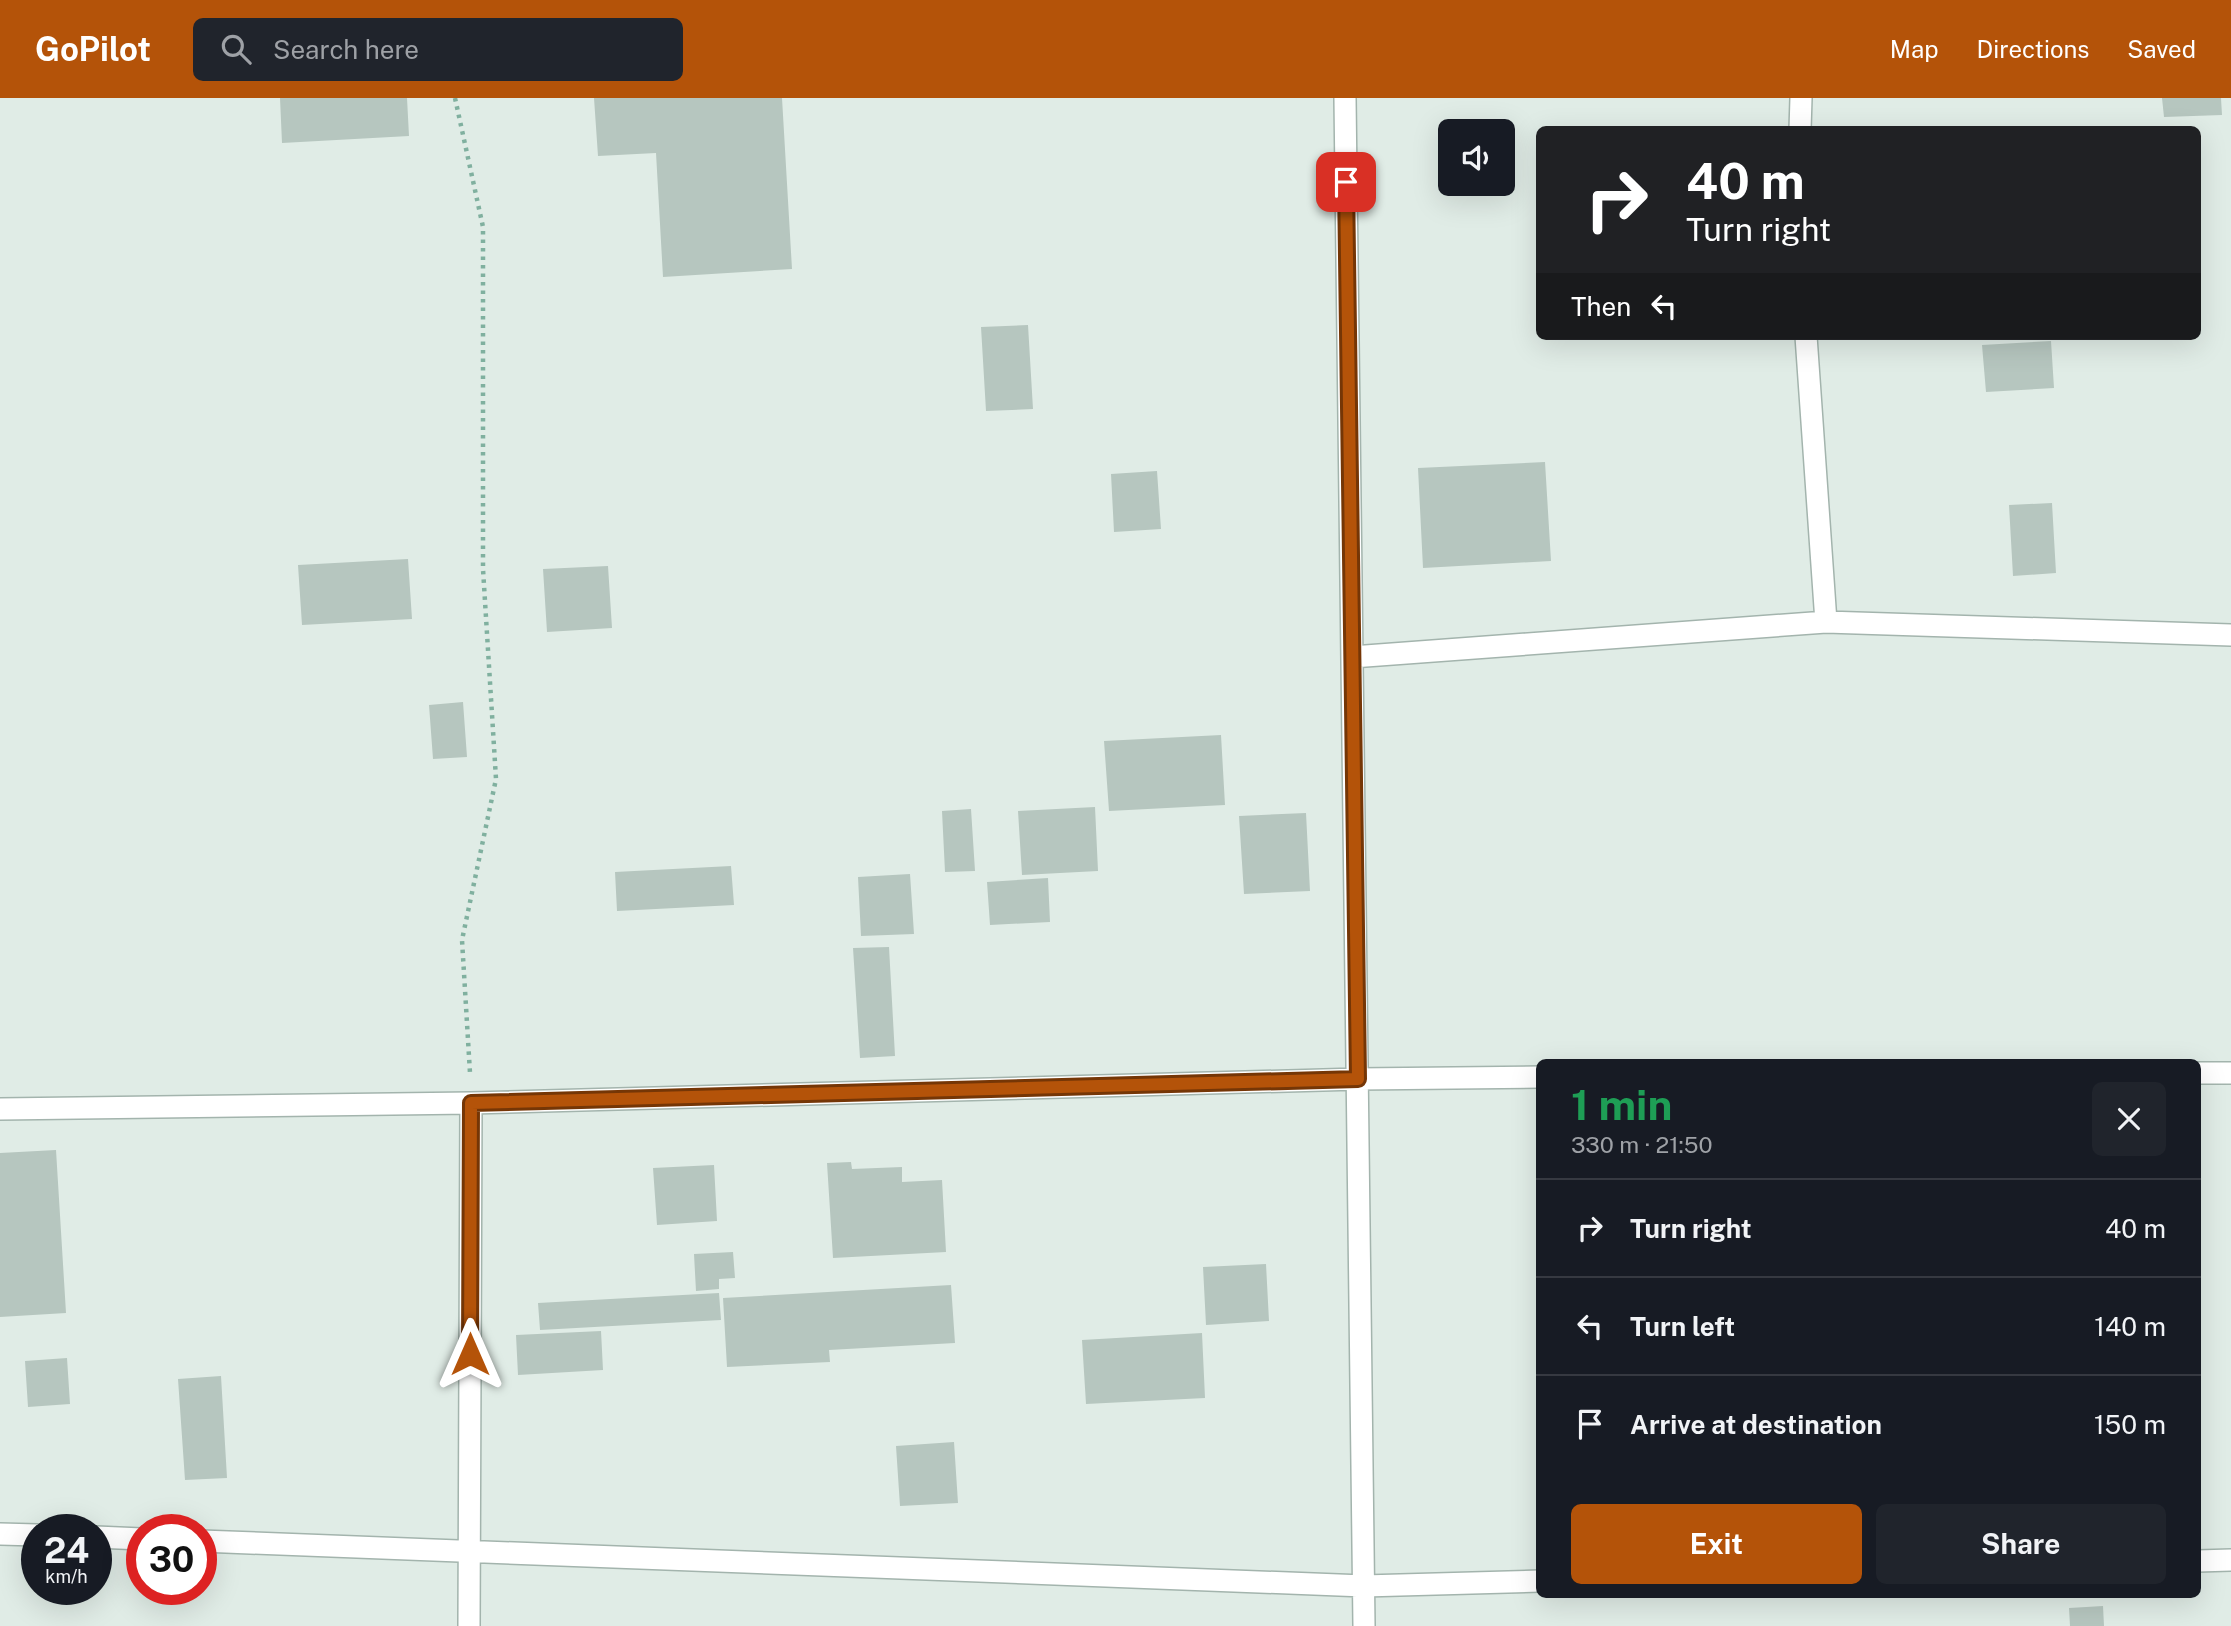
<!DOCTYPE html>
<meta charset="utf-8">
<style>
:root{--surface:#171b24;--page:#20242c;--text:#f1f3f6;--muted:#9ea1a6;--line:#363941;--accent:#b45309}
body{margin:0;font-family:"Public Sans",sans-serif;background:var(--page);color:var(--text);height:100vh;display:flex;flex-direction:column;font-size:26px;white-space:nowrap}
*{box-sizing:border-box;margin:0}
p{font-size:23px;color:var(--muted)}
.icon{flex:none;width:38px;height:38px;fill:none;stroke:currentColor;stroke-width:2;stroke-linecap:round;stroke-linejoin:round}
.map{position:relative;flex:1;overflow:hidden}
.panel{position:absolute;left:1536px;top:961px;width:665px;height:539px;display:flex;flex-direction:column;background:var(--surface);border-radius:10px;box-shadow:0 7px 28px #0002}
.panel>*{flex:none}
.guide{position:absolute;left:1536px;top:28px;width:665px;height:214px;border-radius:10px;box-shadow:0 7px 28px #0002;background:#202124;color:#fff;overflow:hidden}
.buttons{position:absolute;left:1438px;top:21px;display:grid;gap:14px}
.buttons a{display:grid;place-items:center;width:77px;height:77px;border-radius:10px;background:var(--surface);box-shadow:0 7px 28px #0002;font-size:35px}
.speed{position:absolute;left:21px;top:1416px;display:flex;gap:14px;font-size:35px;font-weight:700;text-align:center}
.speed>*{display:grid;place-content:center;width:91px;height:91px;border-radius:50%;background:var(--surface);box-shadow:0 7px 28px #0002;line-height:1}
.speed small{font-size:18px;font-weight:400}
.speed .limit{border:10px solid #d22;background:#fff;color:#111}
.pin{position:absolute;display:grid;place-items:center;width:60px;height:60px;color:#fff;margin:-30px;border-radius:14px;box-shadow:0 4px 10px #0006}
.me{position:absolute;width:77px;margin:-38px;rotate:0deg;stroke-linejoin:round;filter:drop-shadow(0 0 5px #0008)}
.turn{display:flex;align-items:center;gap:24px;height:147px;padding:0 35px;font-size:32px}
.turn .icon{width:91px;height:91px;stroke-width:2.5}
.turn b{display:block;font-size:49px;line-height:60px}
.then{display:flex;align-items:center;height:66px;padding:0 35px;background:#0003;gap:14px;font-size:26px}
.round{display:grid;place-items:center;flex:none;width:74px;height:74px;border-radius:10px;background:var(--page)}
.headline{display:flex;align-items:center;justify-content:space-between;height:119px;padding:0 35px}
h1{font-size:42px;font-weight:700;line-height:52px;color:#1e9e55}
.action{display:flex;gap:14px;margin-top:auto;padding:14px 35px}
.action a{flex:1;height:80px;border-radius:10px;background:var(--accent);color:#fff;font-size:28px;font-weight:700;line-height:80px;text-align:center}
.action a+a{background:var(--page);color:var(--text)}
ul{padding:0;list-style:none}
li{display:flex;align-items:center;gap:21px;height:98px;padding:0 35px;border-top:2px solid var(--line)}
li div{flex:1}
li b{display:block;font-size:26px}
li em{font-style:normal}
header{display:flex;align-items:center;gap:42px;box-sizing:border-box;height:98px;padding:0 35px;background:var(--accent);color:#fff}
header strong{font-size:33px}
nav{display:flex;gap:38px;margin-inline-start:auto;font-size:24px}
.search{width:490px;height:63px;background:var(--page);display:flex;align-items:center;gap:18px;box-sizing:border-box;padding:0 24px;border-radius:10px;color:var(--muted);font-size:26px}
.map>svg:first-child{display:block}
</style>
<header>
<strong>GoPilot</strong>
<div class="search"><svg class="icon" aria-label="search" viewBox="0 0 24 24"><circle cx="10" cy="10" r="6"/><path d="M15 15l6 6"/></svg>Search here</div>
<nav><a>Map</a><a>Directions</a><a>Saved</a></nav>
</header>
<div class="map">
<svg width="2231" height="1528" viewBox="0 0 2231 1528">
<rect width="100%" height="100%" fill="#e0ece6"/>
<path fill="#b6c6bf" d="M280 0H407L409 38 282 45Z
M594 0H782L792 171 663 179 656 55 598 58Z
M2162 0H2221L2222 17 2164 19Z
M1028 227 1033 311 986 313 981 229Z
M2051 243 2054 290 1986 294 1982 247Z
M1545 364 1551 463 1423 470 1418 370Z
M1157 373 1161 431 1114 434 1111 376Z
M2052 405 2056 475 2013 478 2009 407Z
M408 461 412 521 302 527 298 467Z
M608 468 612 530 547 534 543 471Z
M463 604 467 659 433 661 429 607Z
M1221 637 1225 707 1109 713 1104 643Z
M1095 709 1098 773 1022 777 1018 713Z
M971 711 975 773 945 774 942 713Z
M1306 715 1310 793 1244 796 1239 718Z
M731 768 734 807 617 813 615 774Z
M910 776 914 836 861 838 858 779Z
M1048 780 1050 824 990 827 987 784Z
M889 849 895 958 860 960 853 850Z
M56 1052 66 1215 0 1219V1055Z
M851 1064 852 1071 902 1069V1084L942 1082 946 1154 833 1160 827 1065Z
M714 1067 717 1123 657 1127 653 1070Z
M733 1154 735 1180 719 1181V1191L696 1193 694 1156Z
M1266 1166 1269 1223 1206 1227 1203 1169Z
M951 1187 955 1245 829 1252 830 1264 727 1269 723 1200Z
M719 1195 721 1222 540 1232 538 1205Z
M601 1233 603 1272 518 1277 516 1237Z
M1202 1235 1205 1300 1086 1306 1082 1242Z
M67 1260 70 1306 28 1309 25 1263Z
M221 1278 227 1380 185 1382 178 1281Z
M954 1344 958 1405 900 1408 896 1348Z
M2103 1508 2104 1528H2070L2069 1510Z"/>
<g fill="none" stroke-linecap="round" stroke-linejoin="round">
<g stroke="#a3b4ad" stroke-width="24">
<path id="street" d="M1345 0 1364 1528
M1800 32 1801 0
M1806 238 1826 524
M1352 559 1826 524 2231 537
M2198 975H2231
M0 1011 471 1005 1358 981 1540 979
M0 1436 37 1437
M96 1439 142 1441
M201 1443 1364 1488 1540 1483
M2198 1463 2231 1462
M469 1528 471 1005"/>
</g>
<path stroke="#80b09f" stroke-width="4.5" stroke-dasharray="3.5 5" stroke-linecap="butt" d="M455 0 483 129V471L496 681 462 842 470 975"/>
<use href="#street" stroke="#fff" stroke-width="21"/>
</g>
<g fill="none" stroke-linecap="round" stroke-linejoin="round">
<g stroke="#753606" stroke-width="18">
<path id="route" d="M470 1256 471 1005 1358 981 1346 84"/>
</g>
<use href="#route" stroke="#b45309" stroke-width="12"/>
</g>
</svg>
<div class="buttons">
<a><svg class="icon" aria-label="sound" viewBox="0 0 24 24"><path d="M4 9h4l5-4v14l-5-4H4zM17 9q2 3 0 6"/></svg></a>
</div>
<div class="speed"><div>24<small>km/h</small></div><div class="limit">30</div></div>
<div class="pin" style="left:1346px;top:84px;background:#d93025"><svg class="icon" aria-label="arrive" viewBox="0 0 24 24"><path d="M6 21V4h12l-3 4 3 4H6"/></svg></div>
<svg class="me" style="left:470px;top:1256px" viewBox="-20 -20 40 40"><path d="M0-17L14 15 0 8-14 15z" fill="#b45309" stroke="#fff" stroke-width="4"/></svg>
<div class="guide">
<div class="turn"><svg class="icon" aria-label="right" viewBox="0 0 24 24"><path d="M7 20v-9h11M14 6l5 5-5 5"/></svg><div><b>40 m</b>Turn right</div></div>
<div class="then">Then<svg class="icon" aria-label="left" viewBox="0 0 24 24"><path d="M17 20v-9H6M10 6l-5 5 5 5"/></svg></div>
</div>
<section class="panel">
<div class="headline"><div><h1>1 min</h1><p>330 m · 21:50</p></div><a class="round"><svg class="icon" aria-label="close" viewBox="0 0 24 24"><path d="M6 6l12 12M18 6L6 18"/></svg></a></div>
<ul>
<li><svg class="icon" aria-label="right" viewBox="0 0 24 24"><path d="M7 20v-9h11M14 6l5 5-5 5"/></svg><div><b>Turn right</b></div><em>40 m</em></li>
<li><svg class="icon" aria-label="left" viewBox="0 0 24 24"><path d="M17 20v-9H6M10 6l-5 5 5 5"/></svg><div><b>Turn left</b></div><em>140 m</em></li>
<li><svg class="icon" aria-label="arrive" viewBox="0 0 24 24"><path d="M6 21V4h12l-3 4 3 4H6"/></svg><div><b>Arrive at destination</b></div><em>150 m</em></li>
</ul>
<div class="action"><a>Exit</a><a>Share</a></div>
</section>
</div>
